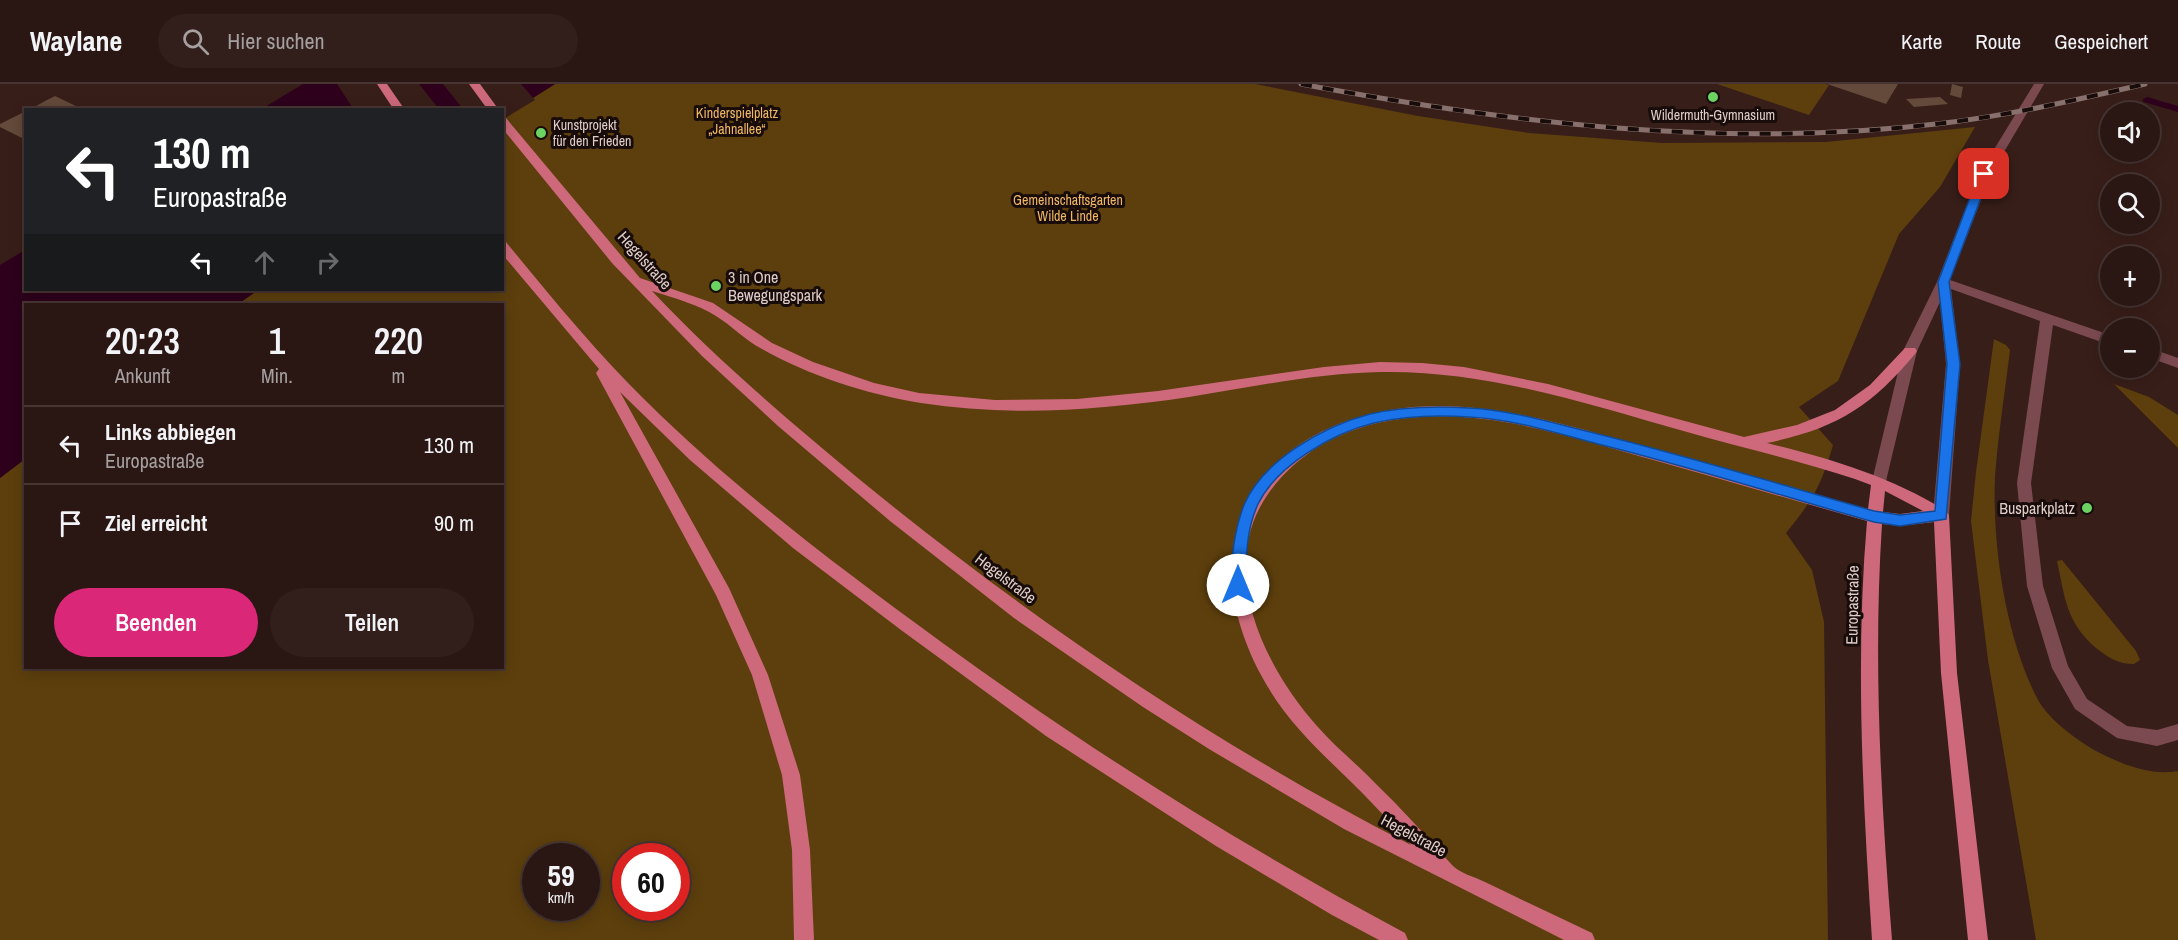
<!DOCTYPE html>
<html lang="de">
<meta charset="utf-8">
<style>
:root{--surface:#2a1613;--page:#321f1c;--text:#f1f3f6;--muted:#a59fa0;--line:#463533;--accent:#db2777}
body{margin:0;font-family:"Archivo Narrow",sans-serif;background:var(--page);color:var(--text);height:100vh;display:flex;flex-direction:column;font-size:22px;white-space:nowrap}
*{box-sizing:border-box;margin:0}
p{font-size:20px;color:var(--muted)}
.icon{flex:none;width:33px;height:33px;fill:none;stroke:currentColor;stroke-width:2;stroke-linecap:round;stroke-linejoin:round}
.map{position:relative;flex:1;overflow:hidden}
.panel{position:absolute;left:24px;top:219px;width:480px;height:366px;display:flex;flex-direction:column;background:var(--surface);border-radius:0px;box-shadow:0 3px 15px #0003,0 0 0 2px var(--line)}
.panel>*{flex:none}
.top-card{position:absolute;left:24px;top:24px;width:480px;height:183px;border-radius:0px;box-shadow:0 3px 15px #0003,0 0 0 2px var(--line);background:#202124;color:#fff;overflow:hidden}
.buttons{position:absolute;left:2100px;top:18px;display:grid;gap:12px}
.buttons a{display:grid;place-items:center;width:60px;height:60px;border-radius:50%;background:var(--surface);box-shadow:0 3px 15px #0003,0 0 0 2px var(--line);font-size:30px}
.speed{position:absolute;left:522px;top:759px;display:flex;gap:12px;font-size:30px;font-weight:700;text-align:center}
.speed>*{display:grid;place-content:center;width:78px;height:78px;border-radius:50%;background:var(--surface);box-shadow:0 3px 15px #0003,0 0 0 2px var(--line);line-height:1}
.speed small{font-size:15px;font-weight:400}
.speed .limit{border:9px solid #d22;background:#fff;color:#111}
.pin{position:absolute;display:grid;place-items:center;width:51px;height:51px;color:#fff;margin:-26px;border-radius:12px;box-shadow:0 3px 9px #0006}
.me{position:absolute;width:66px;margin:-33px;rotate:0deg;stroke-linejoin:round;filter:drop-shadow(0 0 4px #0008)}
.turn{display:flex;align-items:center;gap:21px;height:126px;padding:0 30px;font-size:27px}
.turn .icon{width:78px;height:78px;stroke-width:2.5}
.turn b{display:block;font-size:42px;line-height:51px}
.lanes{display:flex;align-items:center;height:57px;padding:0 30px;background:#0003;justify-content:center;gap:30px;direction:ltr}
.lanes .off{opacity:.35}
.eta{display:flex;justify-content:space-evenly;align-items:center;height:102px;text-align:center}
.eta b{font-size:36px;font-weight:600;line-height:42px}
.button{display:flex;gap:12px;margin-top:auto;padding:12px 30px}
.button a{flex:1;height:69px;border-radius:36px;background:var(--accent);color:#fff;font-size:24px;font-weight:600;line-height:69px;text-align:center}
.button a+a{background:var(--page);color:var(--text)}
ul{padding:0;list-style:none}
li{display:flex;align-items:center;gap:18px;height:78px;padding:0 30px;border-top:2px solid var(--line)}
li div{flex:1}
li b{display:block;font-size:22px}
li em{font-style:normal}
header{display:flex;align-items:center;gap:36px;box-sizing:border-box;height:84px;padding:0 30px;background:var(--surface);border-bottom:2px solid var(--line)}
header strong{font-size:28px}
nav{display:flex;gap:33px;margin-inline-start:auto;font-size:21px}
.search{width:420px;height:54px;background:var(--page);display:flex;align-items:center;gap:15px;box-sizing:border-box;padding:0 21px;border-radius:33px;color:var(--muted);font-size:22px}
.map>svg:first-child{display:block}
</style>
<header>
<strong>Waylane</strong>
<div class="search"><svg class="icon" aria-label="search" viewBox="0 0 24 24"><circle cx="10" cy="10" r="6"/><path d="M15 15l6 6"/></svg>Hier suchen</div>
<nav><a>Karte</a><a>Route</a><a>Gespeichert</a></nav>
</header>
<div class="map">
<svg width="2178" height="856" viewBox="0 0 2178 856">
<rect width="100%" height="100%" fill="#381e19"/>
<path fill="#5d3f0d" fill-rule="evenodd" d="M555 0H1255L1418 32 1529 49 1662 59 1826 58 1975 43 1940 103 1899 150 1838 297 1799 323 1833 361C1821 402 1813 416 1786 449L1812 486 1824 538 1828 856H0V394L25 375 26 584H502V220H238L258 206H502L503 33ZM536 772H586V824H536ZM626 772H676V824H626Z
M1717 0H1825L1829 1 1809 31Z
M1994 255 2006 261 2010 266C2005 308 1998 351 1995 393 1992 462 2006 555 2038 616 2049 636 2080 659 2100 669 2124 681 2151 692 2178 687V856H2036L1988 576 1971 437 1976 388Z
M2114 300 2149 313 2178 331V364Z
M2062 476 2136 567 2140 576 2134 580C2118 580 2109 574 2096 564 2066 538 2065 514 2057 477Z"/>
<path fill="#2e001c" d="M303 0H555L503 33 502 26H260Z
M25 166 26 206H258L238 220H26L25 375 0 394V181Z"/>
<path fill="#381e19" d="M337 0H419L439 25 354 26Z
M443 0H521L535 16 502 36V26L463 25Z"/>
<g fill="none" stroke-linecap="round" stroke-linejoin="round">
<path fill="#2e001c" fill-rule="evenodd" d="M2147 13 2178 22V28L2144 18 2142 16Z"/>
</g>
<path fill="#634a3a" d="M1827 0H1898L1886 20Z
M1952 0 1963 3 1961 14 1950 11Z
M55 12 80 24 29 26 45 17Z
M1940 13 1948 20 1914 23 1906 15Z
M26 27V56L0 43V40Z"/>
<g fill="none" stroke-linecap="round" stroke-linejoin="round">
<path fill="#7b4a51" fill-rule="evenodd" d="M2034 0H2044L1991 90 1950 196 2110 251V261L2053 241 2031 399 2043 502 2068 582 2087 615 2127 642 2157 646 2178 640V656L2157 662 2117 654 2075 625 2052 584 2027 502 2017 399 2040 237 1951 205 1960 280 1949 431 1946 435H1936L1933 431 1946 280 1940 218 1917 267 1886 397 1884 401H1874L1872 397 1903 267 1937 198 1979 90Z
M2150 264 2178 274V284L2150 274Z"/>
<path fill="#cd697b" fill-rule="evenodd" d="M377 0H387L405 26H394Z
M469 0H480L499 26H488Z
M502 33 506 34 640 194 713 219 772 259 813 278 874 299 919 309 995 316 1077 315 1158 307 1324 283 1380 278 1422 279 1464 283 1548 300 1744 353 1797 341 1835 326 1870 301 1905 264H1915L1917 267 1915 270C1871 323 1835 345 1767 359 1831 375 1890 392 1946 427L1949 431 1957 589 1988 856H1968L1941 589 1934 438 1900 442 1882 440C1873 578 1881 718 1892 856H1872C1863 718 1855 576 1867 437 1797 417 1727 397 1657 377 1574 354 1487 323 1400 335 1347 342 1299 366 1268 410 1216 485 1264 582 1317 642 1335 663 1356 679 1375 699 1402 725 1427 753 1452 781 1459 789 1475 793 1485 798 1520 815 1556 832 1592 849L1595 856H1564L1344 745 1209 665 1143 623 1014 534 890 437 778 342 702 272 612 179 502 44ZM652 207C674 214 697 220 716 232 732 242 745 256 762 265 810 292 866 310 921 319 1010 333 1101 326 1189 313 1252 303 1317 289 1381 288 1486 286 1587 320 1687 348 1743 364 1800 377 1855 395L1871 401 1868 425C1795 405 1722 385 1649 364 1589 347 1528 328 1465 323 1296 310 1173 425 1261 591 1282 631 1312 660 1344 691 1367 713 1389 737 1411 761 1214 660 1030 535 859 395 787 335 716 275 652 207ZM1885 407 1923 427 1900 430 1883 428Z
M502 157 506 158C551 213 596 268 646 317 738 408 840 484 944 560 1091 667 1244 763 1405 849L1408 856H1379L1332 831 1216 762 1046 652 901 546 793 464 690 376 620 308 729 504 768 591 800 691 810 766 814 856H794L792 766 782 691 752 591 716 511 596 289 599 285 502 170Z"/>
<g stroke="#88716d" stroke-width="5">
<path id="rail" d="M1301 0C1510 39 1723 65 1936 40 2007 32 2076 16 2145 0"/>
</g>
<use href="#rail" stroke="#180c0a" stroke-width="4" stroke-dasharray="11" stroke-linecap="butt"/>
</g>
<path fill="#1a73e8" stroke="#114b97" stroke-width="1.5" d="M1984 87 1990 90 1949 198 1960 280 1946 435 1900 442 1874 438C1782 412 1691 383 1598 360 1556 349 1513 335 1469 333 1439 331 1404 332 1374 339 1333 349 1277 381 1258 420 1246 446 1246 473 1246 501L1243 505H1233L1231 501C1231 472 1234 447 1244 421 1263 376 1324 342 1370 330 1401 323 1437 322 1469 324 1513 326 1556 340 1598 350 1691 373 1782 401 1874 427L1900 431 1935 427 1947 280 1938 198 1979 90Z"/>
<g fill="#6cd362" stroke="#180c0a" stroke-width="2">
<circle cx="1713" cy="13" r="6"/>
<circle cx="541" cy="49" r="6"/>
<circle cx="716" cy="202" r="6"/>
<circle cx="2087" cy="424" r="6"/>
</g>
<g text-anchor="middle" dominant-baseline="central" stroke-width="6" stroke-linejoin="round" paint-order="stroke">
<g font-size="14" fill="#f0b863" stroke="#180c0a">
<text x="737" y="29">Kinderspielplatz<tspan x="737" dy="16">„Jahnallee“</tspan></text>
<text x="1068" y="116">Gemeinschaftsgarten<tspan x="1068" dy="16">Wilde Linde</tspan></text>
</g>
<g font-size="14" fill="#dfcdc9" stroke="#180c0a">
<text x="1713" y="31">Wildermuth-Gymnasium</text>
<text x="553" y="41" text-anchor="start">Kunstprojekt<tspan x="553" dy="16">für den Frieden</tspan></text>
</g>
<g font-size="16" fill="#dfcdc9" stroke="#180c0a">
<text transform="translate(645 176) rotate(48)">Hegelstraße</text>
<text transform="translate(1006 494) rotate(37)">Hegelstraße</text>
<text transform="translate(1852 521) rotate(-89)">Europastraße</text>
<text transform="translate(1414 751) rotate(28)">Hegelstraße</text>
</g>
<g font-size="16" fill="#dfcdc9" stroke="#180c0a" text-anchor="start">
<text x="728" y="193">3 in One<tspan x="728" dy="18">Bewegungspark</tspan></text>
<text x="2075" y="424" text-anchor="end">Busparkplatz</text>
</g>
</g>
</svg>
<div class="buttons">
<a><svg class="icon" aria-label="sound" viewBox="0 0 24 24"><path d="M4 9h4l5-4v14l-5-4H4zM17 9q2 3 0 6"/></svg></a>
<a><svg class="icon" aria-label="search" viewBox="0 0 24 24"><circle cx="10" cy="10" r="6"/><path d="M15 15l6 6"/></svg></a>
<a>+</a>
<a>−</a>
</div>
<div class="speed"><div>59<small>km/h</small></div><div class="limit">60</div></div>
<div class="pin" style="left:1984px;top:90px;background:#d93025"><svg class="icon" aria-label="arrive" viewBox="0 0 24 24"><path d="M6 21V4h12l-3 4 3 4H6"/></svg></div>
<svg class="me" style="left:1238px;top:501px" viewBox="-20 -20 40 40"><circle r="19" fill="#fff"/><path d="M0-13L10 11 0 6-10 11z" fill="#1a73e8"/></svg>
<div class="top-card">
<div class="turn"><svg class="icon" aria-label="left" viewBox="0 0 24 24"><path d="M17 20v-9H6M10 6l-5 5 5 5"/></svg><div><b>130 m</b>Europastraße</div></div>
<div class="lanes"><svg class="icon" aria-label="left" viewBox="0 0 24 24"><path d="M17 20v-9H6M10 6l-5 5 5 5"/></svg><svg class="icon off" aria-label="ahead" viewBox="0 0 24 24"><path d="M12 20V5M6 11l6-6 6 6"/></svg><svg class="icon off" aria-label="right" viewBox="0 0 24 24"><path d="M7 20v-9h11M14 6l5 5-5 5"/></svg></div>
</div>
<section class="panel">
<div class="eta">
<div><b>20:23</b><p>Ankunft</p></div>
<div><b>1</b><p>Min.</p></div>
<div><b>220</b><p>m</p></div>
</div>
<ul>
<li><svg class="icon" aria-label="left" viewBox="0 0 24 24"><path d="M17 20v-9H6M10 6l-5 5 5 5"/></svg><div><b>Links abbiegen</b><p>Europastraße</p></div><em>130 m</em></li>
<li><svg class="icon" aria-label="arrive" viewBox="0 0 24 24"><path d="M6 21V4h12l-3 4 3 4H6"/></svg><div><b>Ziel erreicht</b></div><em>90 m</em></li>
</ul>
<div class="button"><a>Beenden</a><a>Teilen</a></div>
</section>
</div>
